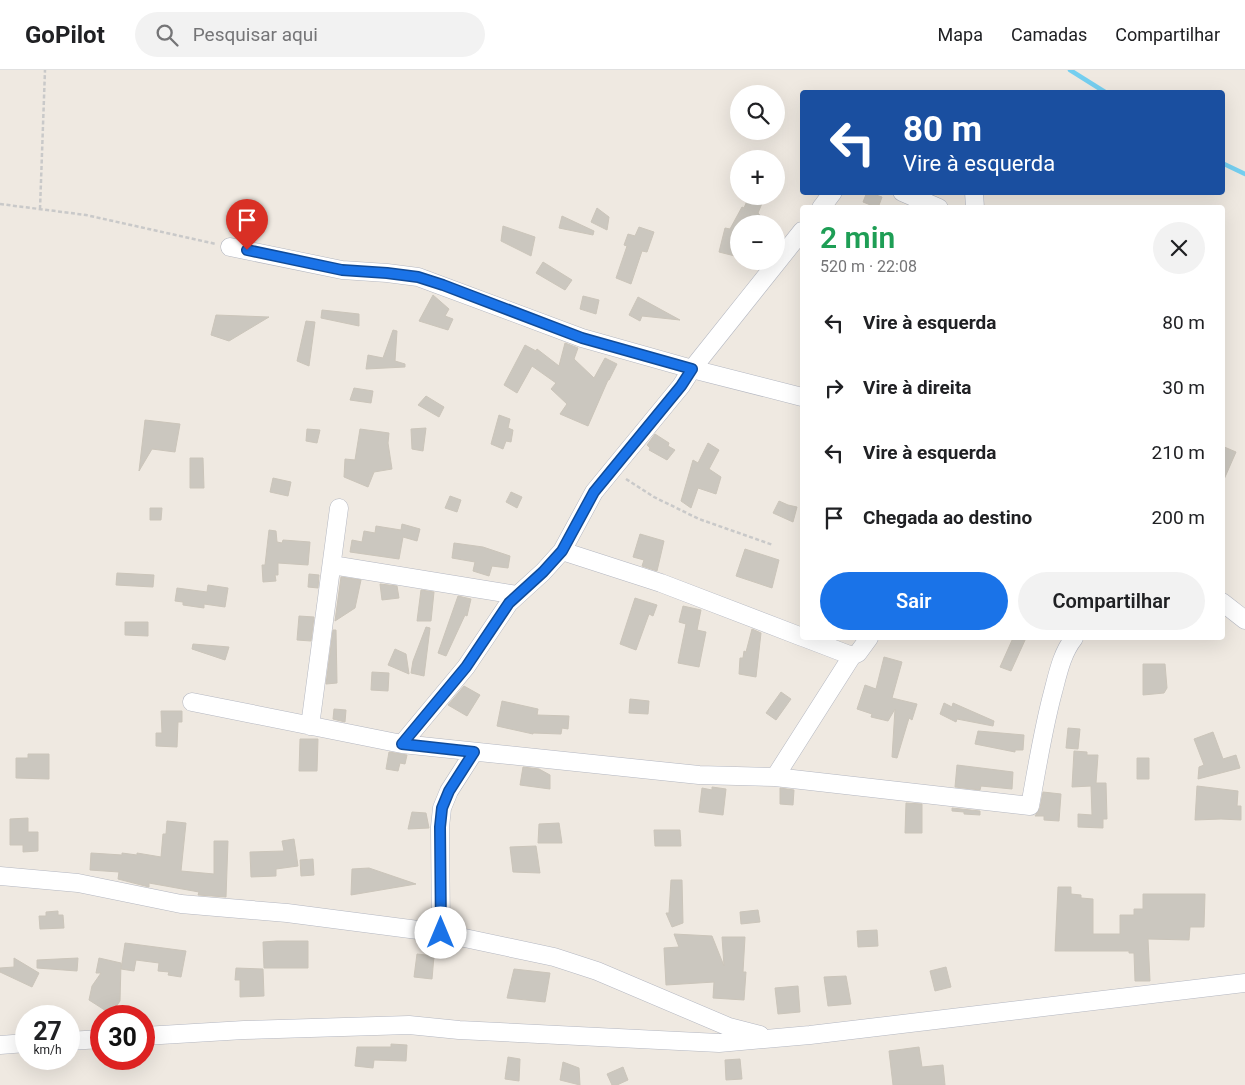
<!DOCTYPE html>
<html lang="pt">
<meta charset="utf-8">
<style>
:root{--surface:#fff;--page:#f2f2f2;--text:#202124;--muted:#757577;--line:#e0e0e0;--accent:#1a73e8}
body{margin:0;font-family:Roboto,sans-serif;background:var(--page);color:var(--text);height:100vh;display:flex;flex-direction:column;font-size:19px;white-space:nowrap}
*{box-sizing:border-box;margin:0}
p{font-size:16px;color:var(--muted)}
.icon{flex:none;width:28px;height:28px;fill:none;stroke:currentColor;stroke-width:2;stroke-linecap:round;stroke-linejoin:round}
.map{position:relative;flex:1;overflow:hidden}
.drawer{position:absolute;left:800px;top:135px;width:425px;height:435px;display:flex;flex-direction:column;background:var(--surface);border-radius:5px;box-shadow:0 5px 20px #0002}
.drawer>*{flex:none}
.guide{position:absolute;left:800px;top:20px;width:425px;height:105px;border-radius:5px;box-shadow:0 5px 20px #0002;background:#1a4fa0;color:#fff;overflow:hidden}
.buttons{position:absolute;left:730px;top:15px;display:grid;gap:10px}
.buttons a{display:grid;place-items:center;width:55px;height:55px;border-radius:50%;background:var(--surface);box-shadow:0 5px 20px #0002;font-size:25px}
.speed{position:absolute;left:15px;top:935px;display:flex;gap:10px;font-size:25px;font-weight:700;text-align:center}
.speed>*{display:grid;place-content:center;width:65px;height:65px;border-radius:50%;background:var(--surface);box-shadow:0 5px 20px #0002;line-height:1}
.speed small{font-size:12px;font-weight:400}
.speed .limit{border:8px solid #d22;background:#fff;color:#111}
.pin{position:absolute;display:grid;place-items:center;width:42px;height:42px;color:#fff;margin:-51px -21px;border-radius:50% 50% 50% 0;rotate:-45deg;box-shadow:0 0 5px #0007}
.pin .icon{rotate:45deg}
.me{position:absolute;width:55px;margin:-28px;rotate:0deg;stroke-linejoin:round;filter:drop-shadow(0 0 4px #0008)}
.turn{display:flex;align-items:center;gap:18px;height:105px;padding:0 20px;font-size:22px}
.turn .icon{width:65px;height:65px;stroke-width:2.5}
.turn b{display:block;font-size:35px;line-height:42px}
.round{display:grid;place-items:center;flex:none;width:52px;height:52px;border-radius:26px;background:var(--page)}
.headline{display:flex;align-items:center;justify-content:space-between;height:85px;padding:0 20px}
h1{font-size:30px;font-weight:600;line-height:38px;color:#1e9e55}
.cta{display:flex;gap:10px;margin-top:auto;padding:10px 20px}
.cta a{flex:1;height:58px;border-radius:30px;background:var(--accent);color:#fff;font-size:20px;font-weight:600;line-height:58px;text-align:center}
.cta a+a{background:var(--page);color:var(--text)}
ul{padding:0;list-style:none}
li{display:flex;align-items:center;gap:15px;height:65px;padding:0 20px}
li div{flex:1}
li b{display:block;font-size:19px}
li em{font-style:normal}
header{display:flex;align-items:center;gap:30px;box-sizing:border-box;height:70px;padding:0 25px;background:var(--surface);border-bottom:1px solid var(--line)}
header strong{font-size:24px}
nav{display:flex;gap:28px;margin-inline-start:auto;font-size:18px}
.search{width:350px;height:45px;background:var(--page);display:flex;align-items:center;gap:12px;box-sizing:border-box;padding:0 18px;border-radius:28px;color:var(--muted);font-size:19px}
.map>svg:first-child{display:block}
</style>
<header>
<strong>GoPilot</strong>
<div class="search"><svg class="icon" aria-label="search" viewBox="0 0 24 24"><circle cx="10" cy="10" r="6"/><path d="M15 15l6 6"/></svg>Pesquisar aqui</div>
<nav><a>Mapa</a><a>Camadas</a><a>Compartilhar</a></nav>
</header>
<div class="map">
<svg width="1245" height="1015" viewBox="0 0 1245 1015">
<rect width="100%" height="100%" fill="#efe9e1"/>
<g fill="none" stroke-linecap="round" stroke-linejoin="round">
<path stroke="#75cff0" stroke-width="4.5" d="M1070 0 1105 22
M1222 93 1245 104"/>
</g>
<path fill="#cbc7bf" stroke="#cbc5ba" d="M867 122 882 127 878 138 863 132Z
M749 126H765L758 143 767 154H739V187L719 182 725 158 730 159 742 137 744 138Z
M597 138 609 147 607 160 591 152Z
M562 146 594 161 593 165 559 158Z
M503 156 535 167 531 186 501 171Z
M639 157 654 162 647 182 642 181 631 214 616 208 627 176 624 175 628 164 635 166Z
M543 192 572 210 565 220 536 203Z
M433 225 449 239 445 246 453 249 448 260 419 251Z
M583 226 599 230 596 244 580 239Z
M638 227 680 250 642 246 640 251 629 245Z
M322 240 359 244V256L321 248Z
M216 245 269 247 229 271 211 265Z
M306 251 315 252 309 296 297 291Z
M393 260 397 261 395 291 405 294V297L366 299 368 285 383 288Z
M565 273 578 278 574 289 594 308 605 288 617 294 609 310H608L588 356 560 344 567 334 551 319 556 313 532 296 517 323 504 315 525 275 536 281 537 279 559 296Z
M354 318 373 321 371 333 350 330Z
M426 326 444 337 439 347 418 335Z
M499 345 510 349 508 358 513 360 511 372 506 371 503 379 491 374Z
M145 350 180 354 175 382 152 379 139 401Z
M426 358 423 381 412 379 411 359Z
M307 359 320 360 317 373 306 371Z
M360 359 389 363 388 373 392 399 374 402 368 417 344 407 345 389 355 390Z
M655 364 669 373 668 376 675 380 667 390 649 380 650 378 647 375Z
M708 373 719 380 709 399 721 407 716 424 698 418 691 438 681 431 693 390 698 393Z
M1222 376 1236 382 1222 414Z
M190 388H203L204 418H190Z
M273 408 291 412 288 426 270 422Z
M511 422 522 427 517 438 506 432Z
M450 426 461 430 457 442 445 438Z
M779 431 788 435 797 437 793 452 773 443Z
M150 438H162L161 450H150Z
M402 454 420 459 417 471 403 467 399 489 350 482 352 470 362 472 364 461 375 463 376 456 401 460Z
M269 460 276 461 277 472 282 473 283 470 310 472 308 495 278 493V505H275L276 511 263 512 262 495H265Z
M640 464 664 471 657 501 642 496 644 490 633 487Z
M454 473 483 477 510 486 508 498 492 496 489 506 473 501 475 492 452 488Z
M745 479 779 490 772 518 736 506Z
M117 503 154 505 153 517 116 515Z
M309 504 319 505 318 518 308 517Z
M341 507 361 510 355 538 335 551Z
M380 514 397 516 399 528 382 530Z
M208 515 228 518 225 537 204 534V538L183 535V532L175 531 177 518 207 522Z
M421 520 434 522 431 551H417Z
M458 526 471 529 467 546 465 545 446 586 438 583Z
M635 528 657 535 653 546 649 544 636 580 620 574Z
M683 536 701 540 697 560 706 562 699 597 678 593 686 554 679 552Z
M299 546 314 547 311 571 297 570Z
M125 552H148V566L125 565Z
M426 557 430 558 424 606 411 603 413 591Z
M752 559 761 563 756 607 739 604 740 588H743L744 581 746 582Z
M333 560H336L337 613 326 614Z
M1013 568H1026L1011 601 1000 597Z
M193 574 229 577 225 590 192 579Z
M395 579 406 584 409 604 388 595Z
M884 587 902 592 892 628 917 634 912 650 909 648 897 688 892 687 895 639 888 651 871 647 872 644 857 639 865 615 876 619Z
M1143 594H1165L1167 618 1164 623 1143 625Z
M372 602 389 603 388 621 371 620Z
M464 616 480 625 467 646 448 635Z
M781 622 791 629 776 650 766 643Z
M630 629 649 631 648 644 629 643Z
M502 631 538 639 537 645 569 646 568 659 562 658 561 664 533 663V664L497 656Z
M944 633 952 637 953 633 994 651 993 656 957 649 956 652 940 644Z
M334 639 346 640 345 652 333 649Z
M161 641H182V652H178L177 677 156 676V663H162Z
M1068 658 1080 659 1078 679 1066 678Z
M978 661 1024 665 1023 680H1015V682L975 674Z
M1213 662 1223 689 1236 685 1240 698 1198 709 1199 697 1204 695 1194 669Z
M300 669H318L317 701H299Z
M1074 681 1087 682V685H1098L1096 713H1106L1107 749H1103V758L1078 757V744L1092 745 1091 716 1072 717Z
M389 682 407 685 405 694 400 693 398 701 386 699Z
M28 684H49V709L16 708V688H28Z
M1137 688H1149V709H1137Z
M957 695 1013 702 1012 719 981 716 980 720 955 717Z
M523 697 539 699 550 705V719L520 715Z
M1197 716 1238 721 1237 736H1241V750L1221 749 1195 750Z
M712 717 726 719 723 745 699 742 702 718 712 720Z
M780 718 794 720 793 735 780 734Z
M1043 722 1061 724 1059 751 1044 750V746H1035L1040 738Z
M906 733 922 734V763H905Z
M952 738 980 741V745L964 744V742L952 741Z
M412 742 426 743 429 758 408 759Z
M28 748V762H38V781L23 782V775H10V749Z
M167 751 186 753 181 801 214 804V771H228L226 827 198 825 199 822 149 813V817L118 809 119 802 90 800 91 783 122 785V783L137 785V783L161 787 163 764H166Z
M559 753 562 773H538L539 754Z
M654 760H680L681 776H655Z
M294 769 298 796 276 799V806L251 807 250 782 284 781 282 771Z
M536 776 540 803 513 802 510 777Z
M313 789 314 805 301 806 300 790Z
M369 798 416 814 351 825 352 799Z
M671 810H682L683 853 672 857 666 843H669Z
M1058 817H1071V824L1081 825V828L1093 829V864H1120V845H1134V839H1143V824H1205L1204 857H1190L1189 870 1148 869 1150 911H1135L1134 883H1129V881H1055Z
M758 840 760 852 741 854 740 842Z
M58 841V845H63L64 858 40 859 39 846H46V842Z
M877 860 878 876 858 877 857 861Z
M674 864 712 866 724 896 722 867H745L743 902H746L744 930 713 928 714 912 666 915 664 878 679 877Z
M277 871H308V898H264L263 872Z
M125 873 186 881 181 907 168 905 169 902 158 901 159 893 136 890 134 901 121 899Z
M417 884 434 886 432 909 414 907Z
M14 888 39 903 32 917 0 902V898L14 897Z
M78 888 77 901 37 898V890Z
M99 888 121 893 120 931 111 944 89 930 92 916 101 903H96Z
M946 897 951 917 935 921 930 901Z
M236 898 263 899 264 926 240 927V910H235Z
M514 899 550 903 545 932 507 928Z
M846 906 851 934 828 936 824 907Z
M798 916 800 942 778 944 775 918Z
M391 974 407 975 406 991 374 990 373 998 355 996 357 977H391Z
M919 977 922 997 943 995 945 1015H893L889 981Z
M508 987 520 989 519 1011 505 1009Z
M740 989 742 1009 726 1010 725 990Z
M563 992 579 998 580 1015 560 1010Z
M623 997 628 1010 617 1015H612L607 1004Z"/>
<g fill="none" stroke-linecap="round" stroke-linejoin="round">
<g stroke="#b4b7c1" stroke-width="19">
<path id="minor" d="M902 122 939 138
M974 122 975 138
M821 138 833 122
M230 177 342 200 387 203 418 207 582 268 692 299 802 327
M562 481 661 513 802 567
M332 495 517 525
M1222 532 1245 550
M805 568 852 586 858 583 869 568
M192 632 402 674 699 705 775 707 1030 736C1037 698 1043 659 1053 622 1058 603 1062 583 1074 568
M310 656 339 438
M402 674 466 597 509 533 543 502 562 481 594 422 681 316 692 299 802 161
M775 707 852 586
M0 806 78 813 181 834 287 843 441 863 554 887 597 901 729 957 760 965
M441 863 440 757 442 738 449 721 474 682
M144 966 244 960 409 955 459 960 719 973 810 965 1245 913
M69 971 101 969
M0 975 26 973"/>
</g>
<path stroke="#c9c9c9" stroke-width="2.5" stroke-dasharray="4 2.5" stroke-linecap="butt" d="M0 134 86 145 216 174
M40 139 45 0
M626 409 654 427 699 449 773 475"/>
<use href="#minor" stroke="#fff" stroke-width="18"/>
</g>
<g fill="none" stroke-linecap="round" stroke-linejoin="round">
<g stroke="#114b97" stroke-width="12">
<path id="route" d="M247 180 342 200 387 203 418 207 443 215 582 268 692 299 681 316 594 422 562 481 543 502 509 533 466 597 402 674 474 682 449 721 442 738 440 757 441 863"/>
</g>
<use href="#route" stroke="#1a73e8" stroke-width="9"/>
</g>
</svg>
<div class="buttons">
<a><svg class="icon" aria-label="search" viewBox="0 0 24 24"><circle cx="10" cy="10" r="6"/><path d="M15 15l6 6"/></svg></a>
<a>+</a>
<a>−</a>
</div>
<div class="speed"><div>27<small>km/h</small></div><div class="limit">30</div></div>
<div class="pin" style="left:247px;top:180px;background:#d93025"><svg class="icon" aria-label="arrive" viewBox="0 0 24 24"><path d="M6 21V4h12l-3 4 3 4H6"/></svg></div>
<svg class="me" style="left:441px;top:863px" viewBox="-20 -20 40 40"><circle r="19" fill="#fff"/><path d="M0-13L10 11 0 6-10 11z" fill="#1a73e8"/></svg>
<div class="guide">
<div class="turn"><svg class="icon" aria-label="left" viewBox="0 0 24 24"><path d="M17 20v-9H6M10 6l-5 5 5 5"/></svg><div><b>80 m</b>Vire à esquerda</div></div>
</div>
<section class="drawer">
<div class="headline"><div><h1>2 min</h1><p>520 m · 22:08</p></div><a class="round"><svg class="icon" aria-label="close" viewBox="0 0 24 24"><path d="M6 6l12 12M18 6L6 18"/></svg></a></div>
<ul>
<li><svg class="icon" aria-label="left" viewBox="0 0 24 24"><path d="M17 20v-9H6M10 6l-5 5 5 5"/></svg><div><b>Vire à esquerda</b></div><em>80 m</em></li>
<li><svg class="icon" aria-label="right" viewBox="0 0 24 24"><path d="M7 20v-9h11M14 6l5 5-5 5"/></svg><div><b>Vire à direita</b></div><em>30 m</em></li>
<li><svg class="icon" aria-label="left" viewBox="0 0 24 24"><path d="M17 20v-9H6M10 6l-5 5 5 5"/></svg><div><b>Vire à esquerda</b></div><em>210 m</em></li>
<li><svg class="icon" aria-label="arrive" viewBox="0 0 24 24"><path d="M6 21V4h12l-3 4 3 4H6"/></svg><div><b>Chegada ao destino</b></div><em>200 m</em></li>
</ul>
<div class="cta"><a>Sair</a><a>Compartilhar</a></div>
</section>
</div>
